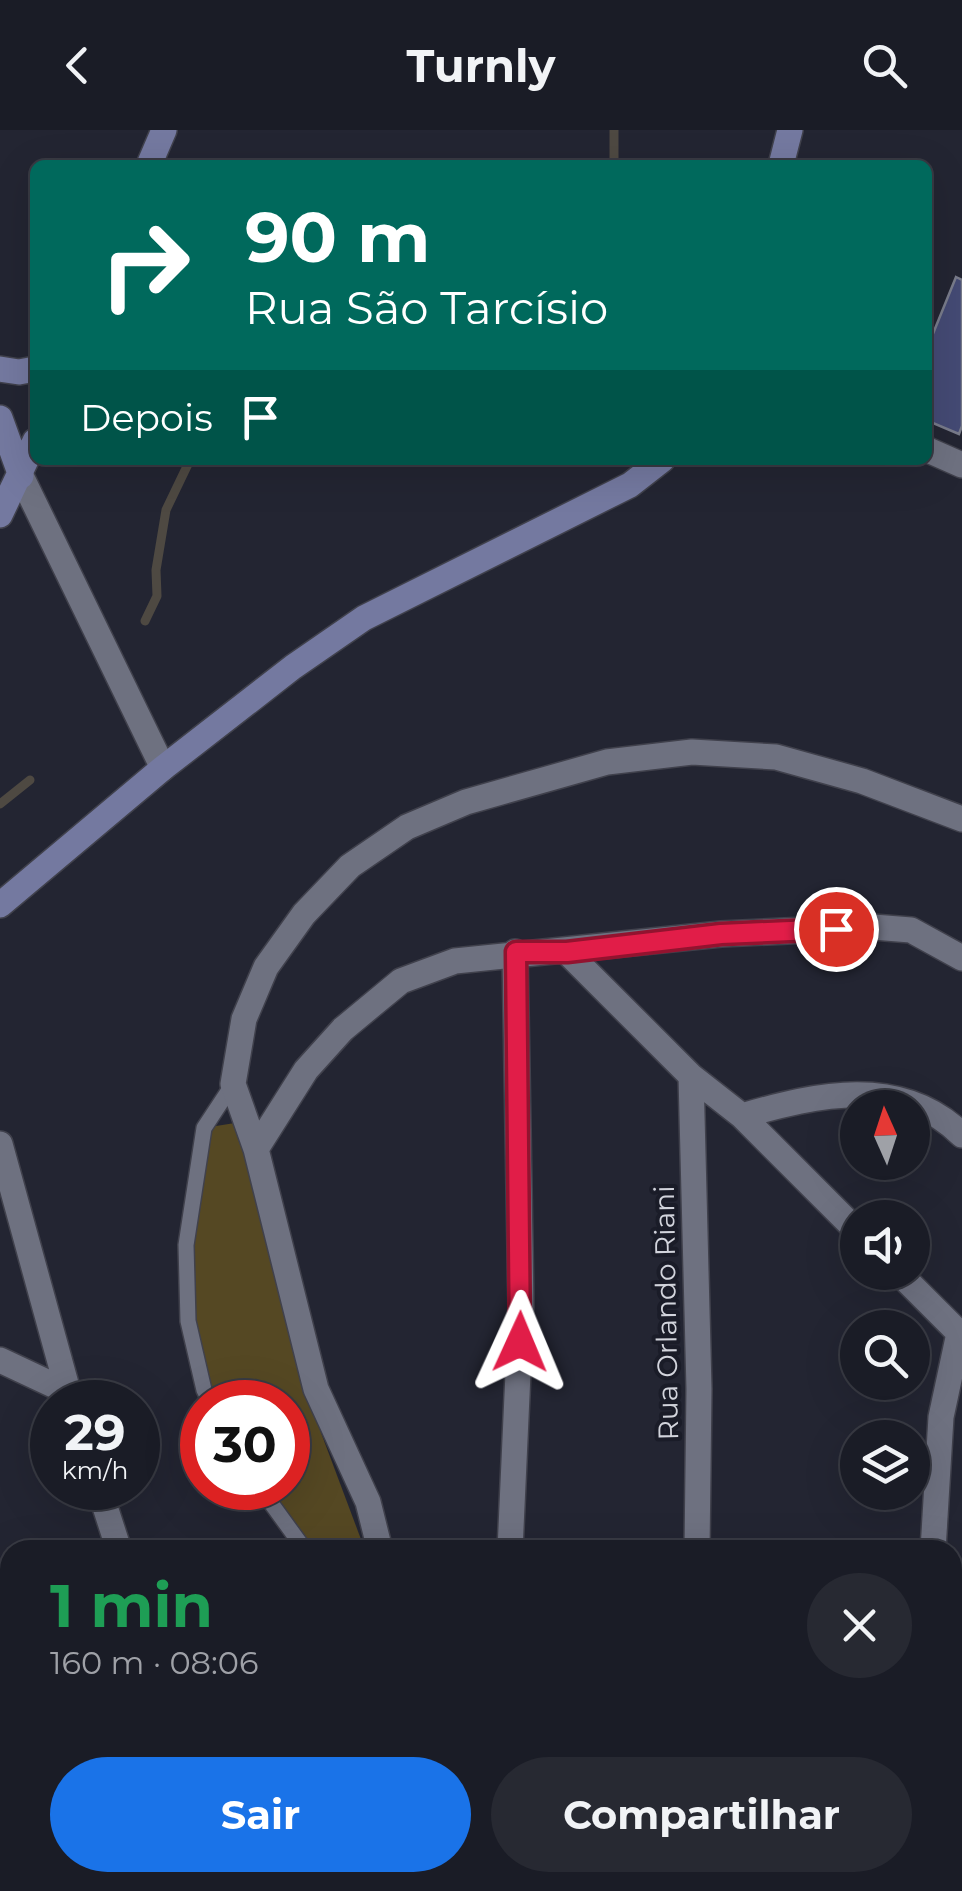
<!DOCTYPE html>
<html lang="pt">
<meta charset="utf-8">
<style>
:root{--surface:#1a1c26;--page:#272932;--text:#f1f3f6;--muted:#9fa1a7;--line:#383a43;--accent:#1a73e8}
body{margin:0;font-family:Montserrat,sans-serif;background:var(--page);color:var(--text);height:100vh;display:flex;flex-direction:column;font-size:38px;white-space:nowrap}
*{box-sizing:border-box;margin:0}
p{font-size:32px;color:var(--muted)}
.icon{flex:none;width:55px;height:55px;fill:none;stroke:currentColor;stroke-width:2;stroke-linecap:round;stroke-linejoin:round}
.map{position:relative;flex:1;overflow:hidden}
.panel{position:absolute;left:0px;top:1410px;width:962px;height:352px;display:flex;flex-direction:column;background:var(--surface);border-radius:30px 30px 0 0;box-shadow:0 10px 40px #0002,0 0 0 2px var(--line)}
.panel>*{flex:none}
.guide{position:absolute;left:30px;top:30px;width:902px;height:305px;border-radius:15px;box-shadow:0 10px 40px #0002,0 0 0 2px var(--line);background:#00695c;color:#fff;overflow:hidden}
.needle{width:65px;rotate:357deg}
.controls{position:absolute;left:840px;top:960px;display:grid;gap:20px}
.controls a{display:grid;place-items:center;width:90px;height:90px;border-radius:50%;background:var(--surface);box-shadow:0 10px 40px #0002,0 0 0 2px var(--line);font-size:50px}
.speed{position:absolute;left:30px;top:1250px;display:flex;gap:20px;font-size:50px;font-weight:700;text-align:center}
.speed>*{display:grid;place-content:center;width:130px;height:130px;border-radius:50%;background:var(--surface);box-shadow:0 10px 40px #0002,0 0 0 2px var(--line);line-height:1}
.speed small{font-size:25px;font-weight:400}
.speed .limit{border:15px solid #d22;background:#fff;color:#111}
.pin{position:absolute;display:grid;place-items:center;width:85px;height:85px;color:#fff;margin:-42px;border:5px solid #fff;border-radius:50%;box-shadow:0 2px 10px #0007}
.me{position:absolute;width:110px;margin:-55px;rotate:1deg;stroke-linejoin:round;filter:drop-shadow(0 0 8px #0008)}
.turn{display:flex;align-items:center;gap:35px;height:210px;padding:0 50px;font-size:45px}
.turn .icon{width:130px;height:130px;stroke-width:2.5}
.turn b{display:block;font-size:70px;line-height:85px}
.then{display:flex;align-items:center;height:95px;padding:0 50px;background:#0003;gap:20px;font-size:38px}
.round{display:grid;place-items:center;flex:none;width:105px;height:105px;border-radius:52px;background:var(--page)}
.summary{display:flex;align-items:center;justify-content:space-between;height:170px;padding:0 50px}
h1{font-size:60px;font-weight:700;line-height:75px;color:#1e9e55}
.button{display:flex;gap:20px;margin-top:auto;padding:20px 50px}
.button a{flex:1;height:115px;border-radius:60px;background:var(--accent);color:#fff;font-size:40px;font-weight:700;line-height:115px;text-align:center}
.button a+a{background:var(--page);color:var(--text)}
header{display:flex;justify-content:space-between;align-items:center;height:130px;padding:0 50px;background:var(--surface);font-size:45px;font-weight:700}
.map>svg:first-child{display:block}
</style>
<header><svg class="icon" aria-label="back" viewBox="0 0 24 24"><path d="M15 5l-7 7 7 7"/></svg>Turnly<svg class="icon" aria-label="search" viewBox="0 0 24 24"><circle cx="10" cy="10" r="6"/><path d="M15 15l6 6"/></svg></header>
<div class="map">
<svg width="962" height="1761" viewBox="0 0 962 1761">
<rect width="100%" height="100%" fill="#232532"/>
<path fill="#554823" d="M241 992 305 1260 365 1420H310L266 1358H288V1272H218C174 1186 196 1087 210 997Z"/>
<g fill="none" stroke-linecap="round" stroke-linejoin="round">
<path stroke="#4e4942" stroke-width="9" d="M614 35V0
M145 491 157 466 156 440 166 380 190 330
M0 674 30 650"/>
</g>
<path fill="#444a74" stroke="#787b8a" stroke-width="2.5" d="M956 147 962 150V296L959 304 928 291V216Z
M426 1752H476L477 1761H427Z"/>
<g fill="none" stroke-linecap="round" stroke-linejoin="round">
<g stroke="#40414c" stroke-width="18">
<path id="lane" d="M210 1272 204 1260 188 1191 186 1115 204 998 233 954
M260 1358 305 1420"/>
</g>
<g stroke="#40414c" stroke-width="28">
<path id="street" d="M928 320 962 335
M21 346 163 638
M567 822 691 946 742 986 858 1102
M691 946 699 1259 697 1420
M742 986C817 964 901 945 962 1005
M0 1014 71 1272
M256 1019 306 940 343 899 401 851 455 831 721 804 873 797 911 800 962 828
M898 1142 962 1206
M0 1230 68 1262
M99 1358 119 1420
M380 1420 368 1372 316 1259 256 1019 233 954 244 889 266 837 304 784 350 736 407 697 466 672 607 632 692 622 776 627 862 651 962 689
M510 1420 521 1177 515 822
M933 1420 941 1287 959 1203
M0 1676 10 1673
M504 1752 505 1761
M695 1752 697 1761
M916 1752 919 1761"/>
</g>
<g stroke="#40414c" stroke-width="28">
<path id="secondary" d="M149 35 164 0
M781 35 790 0
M0 239 19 242 35 239
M0 288 21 346
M0 385 35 311
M0 775 163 638 293 537 364 488 630 355 662 330"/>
</g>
<path stroke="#6f717c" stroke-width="5" stroke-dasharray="5 5" stroke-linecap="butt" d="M408 1761 409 1752"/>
<use href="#lane" stroke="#6e7180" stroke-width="15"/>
<use href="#street" stroke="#6e7180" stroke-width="25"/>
<use href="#secondary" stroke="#7479a0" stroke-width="25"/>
</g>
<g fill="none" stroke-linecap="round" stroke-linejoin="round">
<g stroke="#92132f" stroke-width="25">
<path id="route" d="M520 1212 516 822H567L721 804 836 799"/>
</g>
<use href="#route" stroke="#e11d48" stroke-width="18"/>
</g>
<g text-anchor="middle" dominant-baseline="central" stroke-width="8" stroke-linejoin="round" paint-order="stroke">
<g font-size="28" fill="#d2d4dc" stroke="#1a1c28">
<text transform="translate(666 1183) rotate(-91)">Rua Orlando Riani</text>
</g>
</g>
</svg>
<div class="controls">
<a><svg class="needle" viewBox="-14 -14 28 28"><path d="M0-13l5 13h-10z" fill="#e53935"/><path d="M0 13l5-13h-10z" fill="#9fa1a7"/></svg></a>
<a><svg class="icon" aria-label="sound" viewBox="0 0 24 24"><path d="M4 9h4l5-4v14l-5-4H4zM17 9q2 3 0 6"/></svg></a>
<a><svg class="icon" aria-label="search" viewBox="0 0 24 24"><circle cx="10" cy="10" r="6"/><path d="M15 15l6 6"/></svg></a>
<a><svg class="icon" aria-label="layers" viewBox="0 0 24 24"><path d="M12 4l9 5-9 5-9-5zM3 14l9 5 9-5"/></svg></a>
</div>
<div class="speed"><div>29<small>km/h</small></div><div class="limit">30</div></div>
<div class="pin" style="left:836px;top:799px;background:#d93025"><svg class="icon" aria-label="arrive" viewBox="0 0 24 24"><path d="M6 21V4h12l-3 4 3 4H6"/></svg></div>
<svg class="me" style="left:520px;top:1212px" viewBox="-20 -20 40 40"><path d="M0-17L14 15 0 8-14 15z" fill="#e11d48" stroke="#fff" stroke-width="4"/></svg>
<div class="guide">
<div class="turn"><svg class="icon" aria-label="right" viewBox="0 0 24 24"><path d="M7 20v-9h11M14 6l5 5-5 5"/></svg><div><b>90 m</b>Rua São Tarcísio</div></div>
<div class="then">Depois<svg class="icon" aria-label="arrive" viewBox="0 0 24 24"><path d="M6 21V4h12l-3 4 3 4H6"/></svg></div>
</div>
<section class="panel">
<div class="summary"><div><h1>1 min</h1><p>160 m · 08:06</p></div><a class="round"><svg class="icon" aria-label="close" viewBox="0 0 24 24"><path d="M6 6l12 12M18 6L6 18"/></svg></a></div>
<div class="button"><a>Sair</a><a>Compartilhar</a></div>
</section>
</div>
